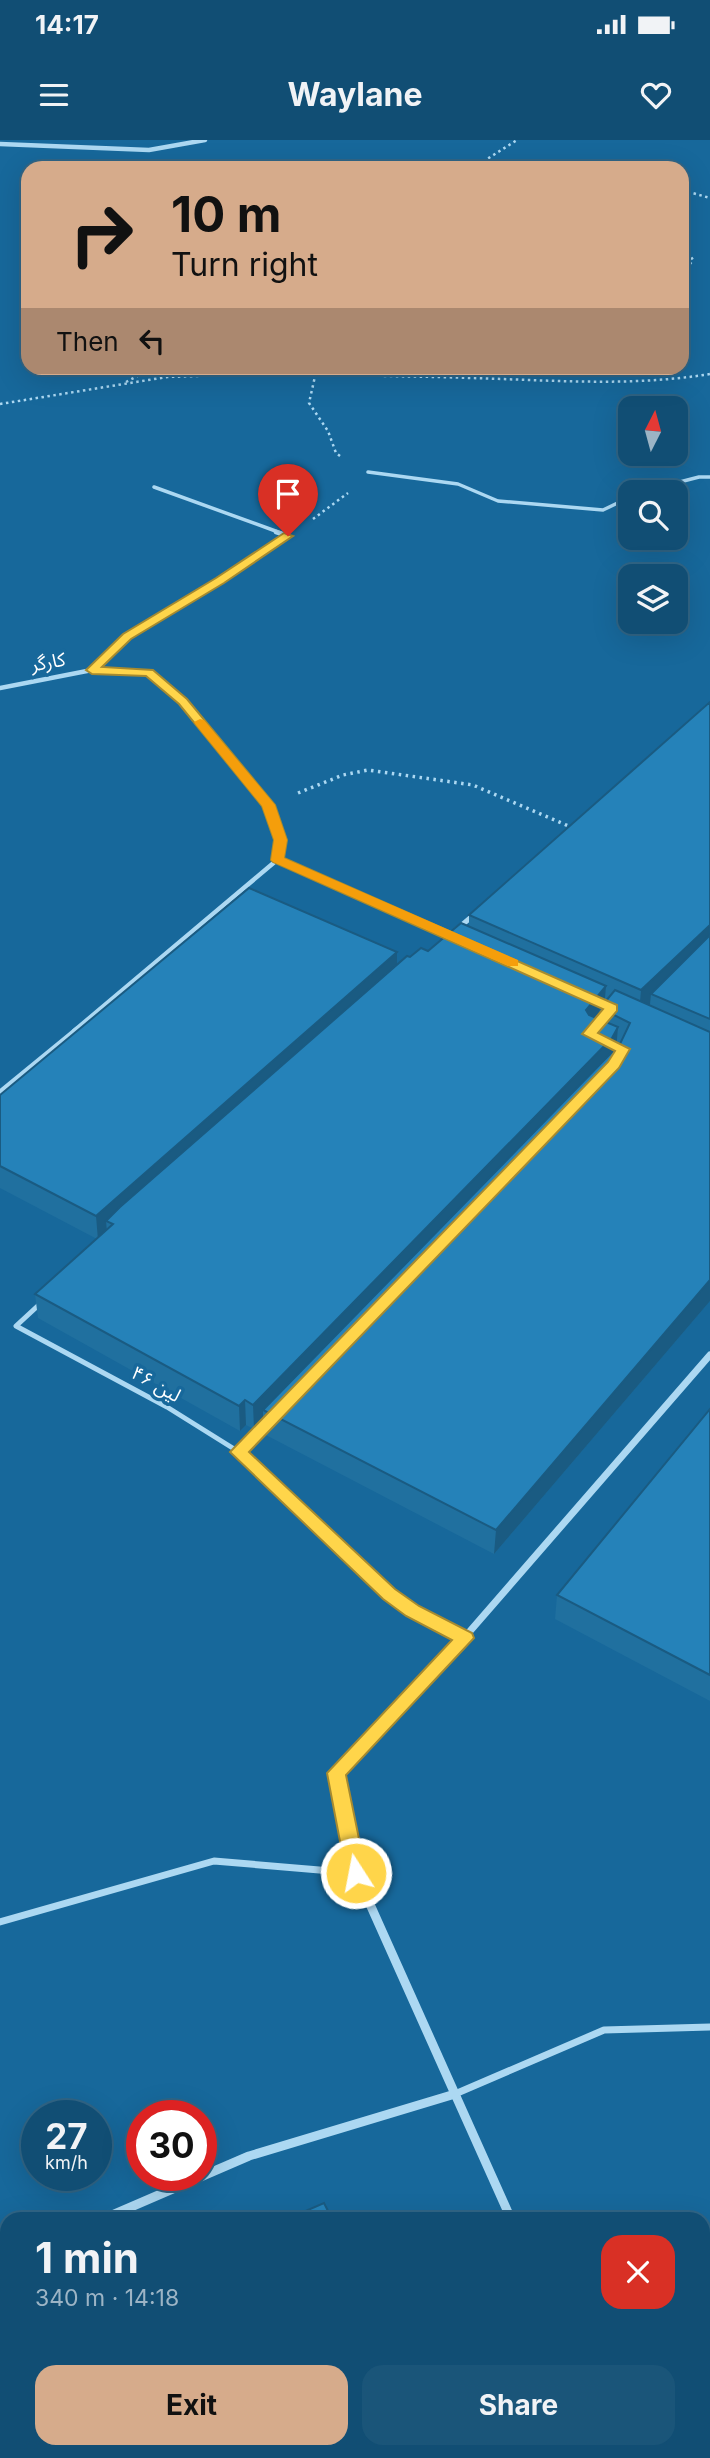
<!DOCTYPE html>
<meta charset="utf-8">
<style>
:root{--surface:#114e74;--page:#1a5579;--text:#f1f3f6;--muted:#9cb4c5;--line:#306586;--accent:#d6ab8b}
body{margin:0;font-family:Inter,"Noto Sans Arabic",sans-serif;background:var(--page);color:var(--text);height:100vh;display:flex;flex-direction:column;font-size:26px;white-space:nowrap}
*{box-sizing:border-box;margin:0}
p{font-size:23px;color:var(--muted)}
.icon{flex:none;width:38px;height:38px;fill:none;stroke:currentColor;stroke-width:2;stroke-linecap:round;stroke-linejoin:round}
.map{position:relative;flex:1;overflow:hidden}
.panel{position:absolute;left:0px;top:2072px;width:710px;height:247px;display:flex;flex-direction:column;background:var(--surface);border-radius:21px 21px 0 0;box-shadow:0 7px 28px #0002,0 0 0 2px var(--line)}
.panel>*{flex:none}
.hud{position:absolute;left:21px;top:21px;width:668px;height:214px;border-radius:21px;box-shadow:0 7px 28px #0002,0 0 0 2px var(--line);background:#d6ab8b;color:#111;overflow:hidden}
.needle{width:46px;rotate:6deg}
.buttons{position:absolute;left:618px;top:256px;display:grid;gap:14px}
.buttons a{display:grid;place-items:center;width:70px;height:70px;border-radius:14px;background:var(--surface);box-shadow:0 7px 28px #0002,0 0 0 2px var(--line);font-size:35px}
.speed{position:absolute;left:21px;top:1960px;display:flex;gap:14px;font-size:35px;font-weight:700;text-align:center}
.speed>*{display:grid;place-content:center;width:91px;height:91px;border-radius:50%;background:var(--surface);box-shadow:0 7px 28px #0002,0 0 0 2px var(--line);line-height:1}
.speed small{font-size:18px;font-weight:400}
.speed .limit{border:10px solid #d22;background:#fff;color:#111}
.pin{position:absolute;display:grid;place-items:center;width:60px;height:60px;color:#fff;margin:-72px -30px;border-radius:50% 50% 50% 0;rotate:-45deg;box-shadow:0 0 7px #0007}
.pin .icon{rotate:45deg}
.me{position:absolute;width:77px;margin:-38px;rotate:349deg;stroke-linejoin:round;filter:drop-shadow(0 0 5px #0008)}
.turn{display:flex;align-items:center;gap:24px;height:147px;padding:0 35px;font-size:32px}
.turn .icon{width:91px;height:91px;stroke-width:2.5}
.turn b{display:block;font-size:49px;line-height:60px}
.then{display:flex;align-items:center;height:66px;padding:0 35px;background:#0003;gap:14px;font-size:26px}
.round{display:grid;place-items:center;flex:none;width:74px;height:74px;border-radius:21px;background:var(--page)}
.summary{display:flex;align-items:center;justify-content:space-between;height:119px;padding:0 35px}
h1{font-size:42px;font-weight:700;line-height:52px}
.action{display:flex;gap:14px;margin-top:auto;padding:14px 35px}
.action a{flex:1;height:80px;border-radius:21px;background:var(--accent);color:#111;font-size:28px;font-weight:700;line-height:80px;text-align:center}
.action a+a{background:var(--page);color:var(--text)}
.status{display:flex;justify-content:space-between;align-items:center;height:49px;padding:0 35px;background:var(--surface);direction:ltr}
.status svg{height:19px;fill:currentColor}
header{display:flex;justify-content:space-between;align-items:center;height:91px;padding:0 35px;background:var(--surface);font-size:32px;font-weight:700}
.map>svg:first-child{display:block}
</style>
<div class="status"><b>14:17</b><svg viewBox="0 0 49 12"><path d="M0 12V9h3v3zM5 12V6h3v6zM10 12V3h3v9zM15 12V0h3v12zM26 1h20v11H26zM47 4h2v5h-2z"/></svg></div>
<header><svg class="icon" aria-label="menu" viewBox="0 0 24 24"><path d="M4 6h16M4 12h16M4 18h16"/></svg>Waylane<svg class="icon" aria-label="heart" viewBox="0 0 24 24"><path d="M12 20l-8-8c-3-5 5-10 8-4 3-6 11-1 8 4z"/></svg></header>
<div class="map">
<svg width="710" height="2318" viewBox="0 0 710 2318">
<rect width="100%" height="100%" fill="#17689b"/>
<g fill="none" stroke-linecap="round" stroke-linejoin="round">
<path stroke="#acd8f2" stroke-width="2.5" stroke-dasharray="2.5 3.5" stroke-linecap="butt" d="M473 28 517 0
M682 50 710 58
M682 102 693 120 682 135
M126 242 149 230 164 228
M0 264 167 237 316 232 350 228
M340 316 336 313 328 291 309 263 316 232C368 237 418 236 470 238 550 240 631 247 710 234
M313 379 348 353"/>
<path stroke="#acd8f2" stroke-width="3.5" stroke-dasharray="2.5 4.5" stroke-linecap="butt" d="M298 653 343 635 368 630 473 645 573 688"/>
<path stroke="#acd8f2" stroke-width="5" stroke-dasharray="4.5 7" stroke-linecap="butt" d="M520 2318 533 2312"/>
<path stroke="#acd8f2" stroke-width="3.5" d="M368 332 458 344 498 361 603 370 630 357
M154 347 281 393
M641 352 699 337H710"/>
<path stroke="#acd8f2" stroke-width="4.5" d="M92 530 127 496 220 441 288 396 276 392
M0 548 92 530 149 532 183 562 268 665
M74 891 277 720"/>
<path stroke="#acd8f2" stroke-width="5" d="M0 952 77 889
M42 1162 16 1186 167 1267 239 1312 267 1283"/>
<path stroke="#acd8f2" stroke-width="7" d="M0 1782 214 1721 355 1733
M455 1954 604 1890 710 1887"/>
<path stroke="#acd8f2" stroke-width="4.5" d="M0 4 149 10 205 0"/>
<path stroke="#acd8f2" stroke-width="5" d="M268 665 281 700 277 720 454 797
M456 790 476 773"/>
<path stroke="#acd8f2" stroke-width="7" d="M239 1312 389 1454 412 1471 465 1498
M444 1521 710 1215"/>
<path stroke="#acd8f2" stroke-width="9" d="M445 1519 337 1633 356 1733 511 2079
M103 2079 249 2016 455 1954
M0 2123 7 2120
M704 2227 710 2224
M616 2312 619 2318"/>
</g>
<path fill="#20709f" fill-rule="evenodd" d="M710 562V1161L494 1414 264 1294 263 1279 254 1289 246 1285 240 1291 38 1178 35 1154 97 1099 0 1048V955L397 812V825L410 817 428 811 469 786V775ZM617 901 621 903 616 909Z
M710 1269V1561L555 1479 557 1455Z
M682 2312H691L710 2318H680Z"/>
<path fill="#1a5b82" d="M710 785V808L651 854 650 864 639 874 641 850Z
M397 812V836L113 1084 106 1081 107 1092 98 1100 96 1076Z
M606 846 604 870 600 868 599 875 584 894 586 870Z
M618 887 616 911 263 1270V1279L254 1289 253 1265Z
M710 1140V1161L494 1414 496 1390Z
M245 1260 246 1285 240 1291 239 1266Z
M422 2312H442L441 2318H409Z"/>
<path fill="#2582b9" stroke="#1a5b82" stroke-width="2" d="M710 562V785L641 850 469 775Z
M249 748 397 812 96 1076 0 1026V955Z
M461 783 606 846 586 870 589 875 618 887 612 898 253 1265 245 1260 239 1266 35 1154 113 1084 106 1081 120 1067 407 816 410 817 421 808 428 811Z
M710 795V879L651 854Z
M615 850 710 892V1140L496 1390 263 1270 620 904 630 883 600 868Z
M710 1269V1535L557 1455Z
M324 2063 332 2079H287Z
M7 2203V2312H422L409 2318H0V2206Z
M710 2287V2318H694L691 2312H704V2290Z"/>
<path fill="#ffd54a" stroke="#a68a30" stroke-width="2" d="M284 393 293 396 224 443 131 499 102 527 153 530 187 559 275 665 287 700 284 718 617 865V871L598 893 630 909 619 928 249 1312 395 1449 419 1466 472 1493 474 1498 346 1635 366 1733 363 1739 356 1742 349 1739 346 1733 327 1633 452 1500 406 1476 383 1459 230 1312 608 922 615 911 582 894 603 869 273 722 271 720 274 700 262 666 179 564 146 536 92 534 86 530 123 494 216 438Z"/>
<path fill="#f59e0b" d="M200 579 204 580 275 665 287 700 284 718 518 820V826H508L273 722 271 720 274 700 262 666 196 585 194 582Z"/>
<g text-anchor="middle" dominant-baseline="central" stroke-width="7" stroke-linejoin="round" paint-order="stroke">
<g font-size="19" fill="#fff" stroke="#17689b">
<text transform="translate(48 522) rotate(-10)">کارگر</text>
<text transform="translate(156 1244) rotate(29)">لین ۴۶</text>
</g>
</g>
</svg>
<div class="buttons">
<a><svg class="needle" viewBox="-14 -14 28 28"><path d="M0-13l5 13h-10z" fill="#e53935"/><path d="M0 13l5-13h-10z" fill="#9cb4c5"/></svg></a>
<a><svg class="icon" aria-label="search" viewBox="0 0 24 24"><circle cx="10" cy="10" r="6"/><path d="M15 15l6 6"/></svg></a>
<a><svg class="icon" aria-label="layers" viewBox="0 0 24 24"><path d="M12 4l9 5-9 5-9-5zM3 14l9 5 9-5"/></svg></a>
</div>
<div class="speed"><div>27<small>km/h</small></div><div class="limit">30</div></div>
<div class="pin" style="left:288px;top:396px;background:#d93025"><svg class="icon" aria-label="arrive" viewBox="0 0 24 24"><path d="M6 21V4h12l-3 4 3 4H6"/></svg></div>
<svg class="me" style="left:356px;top:1733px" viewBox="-20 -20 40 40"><circle r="17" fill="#ffd54a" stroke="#fff" stroke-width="3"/><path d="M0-11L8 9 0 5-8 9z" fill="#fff"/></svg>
<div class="hud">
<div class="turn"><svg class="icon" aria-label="right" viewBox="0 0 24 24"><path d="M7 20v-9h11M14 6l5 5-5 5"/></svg><div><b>10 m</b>Turn right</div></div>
<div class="then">Then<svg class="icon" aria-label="left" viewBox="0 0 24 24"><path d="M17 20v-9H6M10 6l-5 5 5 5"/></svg></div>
</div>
<section class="panel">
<div class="summary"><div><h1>1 min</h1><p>340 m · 14:18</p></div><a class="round" style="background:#d93025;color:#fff"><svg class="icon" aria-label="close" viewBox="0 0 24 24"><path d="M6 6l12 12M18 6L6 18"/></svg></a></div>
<div class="action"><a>Exit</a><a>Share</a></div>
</section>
</div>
